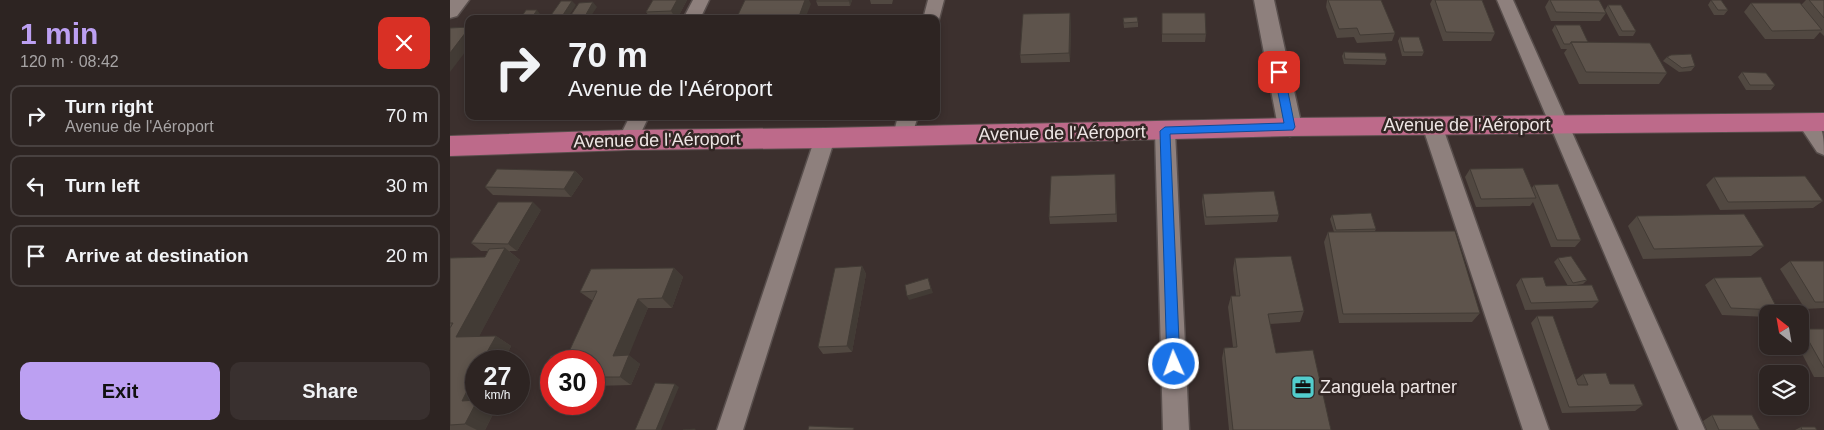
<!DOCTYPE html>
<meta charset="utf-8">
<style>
:root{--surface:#2d2422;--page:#39302f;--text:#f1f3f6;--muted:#a7a4a5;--line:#484140;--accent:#bca0f2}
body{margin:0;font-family:Helvetica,sans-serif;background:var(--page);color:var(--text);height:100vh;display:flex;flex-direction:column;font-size:19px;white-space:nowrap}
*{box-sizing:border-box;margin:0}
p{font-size:16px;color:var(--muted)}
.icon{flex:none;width:28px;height:28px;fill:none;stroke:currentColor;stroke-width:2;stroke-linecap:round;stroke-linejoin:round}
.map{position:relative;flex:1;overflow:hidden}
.side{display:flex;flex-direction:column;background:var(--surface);width:450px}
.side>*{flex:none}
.banner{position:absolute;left:15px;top:15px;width:475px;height:105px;border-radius:10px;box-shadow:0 2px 8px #0003,0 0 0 1px var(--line);background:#2d2422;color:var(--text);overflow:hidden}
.needle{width:32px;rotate:329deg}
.tools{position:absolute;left:1309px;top:305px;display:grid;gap:10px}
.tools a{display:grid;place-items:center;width:50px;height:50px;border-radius:10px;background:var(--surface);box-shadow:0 2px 8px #0003,0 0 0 1px var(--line);font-size:25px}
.speed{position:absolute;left:15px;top:350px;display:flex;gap:10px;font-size:25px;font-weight:700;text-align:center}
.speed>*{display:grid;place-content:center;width:65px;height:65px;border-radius:50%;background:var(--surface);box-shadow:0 2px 8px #0003,0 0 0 1px var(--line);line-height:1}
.speed small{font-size:12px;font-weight:400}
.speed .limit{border:8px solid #d22;background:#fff;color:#111}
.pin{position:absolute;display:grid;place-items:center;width:42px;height:42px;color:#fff;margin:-21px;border-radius:10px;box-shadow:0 2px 8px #0006}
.me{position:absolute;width:55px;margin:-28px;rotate:358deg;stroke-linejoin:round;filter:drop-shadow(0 0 4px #0008)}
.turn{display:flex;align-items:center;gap:18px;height:105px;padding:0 20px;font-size:22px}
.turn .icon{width:65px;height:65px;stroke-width:2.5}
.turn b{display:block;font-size:35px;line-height:42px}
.round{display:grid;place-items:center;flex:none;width:52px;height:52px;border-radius:10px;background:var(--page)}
.summary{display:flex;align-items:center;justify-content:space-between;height:85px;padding:0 20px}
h1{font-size:30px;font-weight:600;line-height:38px;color:var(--accent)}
.button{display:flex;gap:10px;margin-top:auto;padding:10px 20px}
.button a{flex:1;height:58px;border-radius:10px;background:var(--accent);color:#111;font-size:20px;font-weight:600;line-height:58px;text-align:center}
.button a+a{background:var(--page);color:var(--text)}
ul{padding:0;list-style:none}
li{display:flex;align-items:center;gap:15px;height:62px;margin:0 10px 8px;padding:0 10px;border:2px solid var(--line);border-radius:10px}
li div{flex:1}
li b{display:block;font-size:19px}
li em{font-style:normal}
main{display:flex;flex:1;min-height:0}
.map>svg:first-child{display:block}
</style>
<main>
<section class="side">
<div class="summary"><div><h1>1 min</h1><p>120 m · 08:42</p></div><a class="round" style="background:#d93025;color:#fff"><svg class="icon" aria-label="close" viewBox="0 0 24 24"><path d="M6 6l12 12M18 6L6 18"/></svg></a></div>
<ul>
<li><svg class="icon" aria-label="right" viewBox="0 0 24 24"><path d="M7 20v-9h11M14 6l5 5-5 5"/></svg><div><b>Turn right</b><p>Avenue de l'Aéroport</p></div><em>70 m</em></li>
<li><svg class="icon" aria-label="left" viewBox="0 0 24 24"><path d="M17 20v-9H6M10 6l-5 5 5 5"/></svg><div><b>Turn left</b></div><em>30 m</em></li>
<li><svg class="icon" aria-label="arrive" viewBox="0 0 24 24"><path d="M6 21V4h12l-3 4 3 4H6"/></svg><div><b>Arrive at destination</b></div><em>20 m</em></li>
</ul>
<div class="button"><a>Exit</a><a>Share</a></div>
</section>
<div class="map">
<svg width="1374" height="430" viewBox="0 0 1374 430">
<rect width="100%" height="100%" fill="#3c302e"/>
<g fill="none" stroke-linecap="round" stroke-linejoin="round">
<g stroke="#584e4c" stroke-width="3">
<path id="minor" d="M243 0H259L250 19H233Z
M478 0H494L488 23H486V19H473Z
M1047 0H1063L1255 430H1229Z
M1357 115C1374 120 1374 139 1374 155L1367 152 1347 122 1350 117Z
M180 116H199L185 145 178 147 171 145 168 140Z
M448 116H468L460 141 453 143 446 141 443 136Z
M982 118 989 120 992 125 1099 430H1073L972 125 975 120Z
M715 124 722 126 725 131 739 430H713L705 131 708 126Z
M375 131 382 133 385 138 293 430H267L365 138 368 133Z"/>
</g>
<g stroke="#584e4c" stroke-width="3">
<path id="tertiary" d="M0 0H19L7 16 0 18Z
M804 0H824L852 127 848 133 840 136 832 133 828 127Z"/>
</g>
<g stroke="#584e4c" stroke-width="2">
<path id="primary" d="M1374 113V131L840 136 375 148 178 150 0 156V136L178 130 375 128 840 118Z"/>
</g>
<use href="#minor" fill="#8e807d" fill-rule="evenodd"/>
<use href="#tertiary" fill="#8e807d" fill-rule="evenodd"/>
<use href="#primary" fill="#bd6a8a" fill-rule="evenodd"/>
</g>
<path fill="#514841" d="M203 0H237L227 19H201L196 12Z
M367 0H402L400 6H368L366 1Z
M420 0H443L442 4H421Z
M877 0H903L945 33 942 41 907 43 904 37 887 38 876 7Z
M982 0H1032L1045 33 1041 41H993L980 4Z
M1099 0H1149L1156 13 1150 21H1101L1095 7Z
M1261 0 1278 10 1274 15H1264L1258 5Z
M1356 0H1374V36L1370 32 1364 39H1315L1294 12 1301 3 1351 5Z
M1158 5 1186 31 1183 36H1169L1155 10Z
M712 13 756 34 755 42H712Z
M673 18 688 22V27L674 28Z
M621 22 620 62 571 63 570 55Z
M1105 25 1138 42 1217 73 1209 84H1129L1114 53 1117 49H1111L1102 30Z
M950 37 974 52 972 56H952L948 41Z
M894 52 937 60 935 65 894 64 892 56Z
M1217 57 1245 66 1241 71 1229 72 1213 61Z
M1292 72 1325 85 1321 90H1296L1288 77Z
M1020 169 1082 188 1084 185 1131 240 1125 247H1101L1083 202 1080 206 1026 207 1015 177Z
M125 171 133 179 121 197 43 195 35 187Z
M665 174 667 222 600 224 599 217Z
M1264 177 1373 201 1363 208 1270 210 1256 185Z
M753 194 829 215 827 222 755 225 752 202Z
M91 210 67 251H59L70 260 29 336H46L61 346 54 361H26V404H34L45 410 35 430H0V258L35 257 38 251H31L21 243Z
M882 215 926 229 925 231 1030 313 1022 322 889 323 874 242 878 232H884L880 219Z
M1187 216 1314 246 1301 256 1193 259 1178 226Z
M785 258 854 311 850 322 820 324 826 353 881 430H779L772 358 774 348 783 347 778 307 781 296H786L783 269Z
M1108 258 1137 280 1133 284 1127 285 1149 301 1142 308 1075 310 1066 285 1071 278 1096 286H1118L1104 262Z
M1340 261H1374V308L1355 309 1330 269Z
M412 266 416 274 402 352 373 354 368 347Z
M224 268 233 277 222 308H198L178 355 190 364 181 385 144 386V361H101V386L90 379 101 356H117L143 301 130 292 141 269Z
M1264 278 1328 310 1323 314H1318V317L1272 315 1255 285Z
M1087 316 1126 380 1133 374 1160 384 1193 405 1185 411 1112 413 1081 323Z
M1352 329H1374V377H1364L1348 346H1350V331Z
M1262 415 1310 430H1257L1253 421Z
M1351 427 1367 430H1345Z"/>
<path fill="#423b35" d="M227 0H237L227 19H226L221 11Z
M355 0H359L361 4 355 19H348Z
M399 0H402L400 6 399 1Z
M122 1 126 5 117 19H111V18Z
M143 2 147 7 139 19H134V18Z
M87 10 90 14 88 19H81Z
M620 13 621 22 620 62 619 53Z
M19 28V47L0 72V53Z
M125 171 133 179 121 197 114 189Z
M83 202 91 210 67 251 58 244Z
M55 248 70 260 23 348 6 337Z
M412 266 416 274 402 352 397 346Z
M224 268 233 277 222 308 212 298Z
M478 278 483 293 459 300 457 296Z
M188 299 198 308 175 365 163 356Z
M46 336 61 346 54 361H32Z
M179 355 190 364 181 385 170 377Z
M26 373V404H34L45 410 35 430H27L15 424 12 401Z
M225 384 229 387 211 430H206Z"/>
<path fill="#5e544c" stroke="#423b35" d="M203 0H227L221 11 196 12Z
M295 0H355L348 19H286Z
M367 0H399V1H366Z
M878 0H931L945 33 910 35 907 28 889 29Z
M985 0H1032L1045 33 996 32Z
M1100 0H1149L1156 13 1106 12Z
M1261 0H1271L1278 10H1268Z
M1359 0H1374V18Z
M111 1H122L111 18H99Z
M143 2 134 18H119L129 3Z
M1301 3H1350L1372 30 1322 31Z
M1158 5H1171L1186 31H1172Z
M76 10H87L81 19H70Z
M620 13 619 53 570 55 573 14Z
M712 13H755L756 34H712Z
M687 17 688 22 674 23 673 18Z
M1105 25H1130L1138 42H1121L1120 44H1114Z
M19 27V28L0 53V28Z
M950 37H969L974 52H954Z
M1121 42 1200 43 1217 73 1136 72Z
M894 52 935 53 937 60 895 59Z
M1241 54 1245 66 1232 68 1217 57 1221 55Z
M1292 72 1316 73 1325 85H1300Z
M1073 168 1086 198 1031 199 1020 169Z
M47 169 125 171 114 189 35 187Z
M665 174 666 214 599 217 601 176Z
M1355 176 1373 201 1278 202 1264 177Z
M1108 184 1131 240H1107L1084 185Z
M824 191 829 215 756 217 753 194Z
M48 202H83L58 244 21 243Z
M921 213 926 229 886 230 882 215Z
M1294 214 1314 246 1204 249 1187 216Z
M1005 231 1030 313 893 314 878 232Z
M55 248 6 337 46 336 32 361H26V373L12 401 26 400V403L15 424 0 425V328L3 323H0V258L35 257 39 249Z
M841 256 854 311 818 314 826 353 863 350 881 430H783L774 348 787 347 781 296H790L785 258Z
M1121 256 1137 280 1123 283 1108 258Z
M1340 261H1374V302H1365Z
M412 266 397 346 368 347 385 268Z
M224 268 212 298 188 299 163 356 179 355 170 377H144V361H101V378L90 379 101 356H117L147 291 130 292 141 269Z
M1093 277 1096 286 1142 285 1149 301 1081 303 1071 278Z
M1311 277 1328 310 1281 308 1264 278Z
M478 278 481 289 457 296 455 285Z
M1087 316H1103L1128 385H1138L1133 374 1156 373 1160 384H1184L1193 405 1119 407Z
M1352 329H1374V368Z
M205 383 225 384 206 430H185Z
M1262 415H1302L1310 430H1269Z
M359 426 404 428 403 430H358Z
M1351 427H1365L1367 430H1352Z
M245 429V430H233Z"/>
<path fill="#1a73e8" stroke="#114b97" d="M829 69 834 72 845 127 843 130 720 134 730 364 728 368 724 370 719 368 717 364 710 131 715 127 834 123 824 72Z"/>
<defs>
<g id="office-square" transform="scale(1.25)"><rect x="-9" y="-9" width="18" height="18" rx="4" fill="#52cdcd" stroke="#322624"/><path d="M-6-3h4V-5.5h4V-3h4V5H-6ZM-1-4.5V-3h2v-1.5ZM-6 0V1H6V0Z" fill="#111"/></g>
</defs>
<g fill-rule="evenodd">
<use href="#office-square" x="853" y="387"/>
</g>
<g text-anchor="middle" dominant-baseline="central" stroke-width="5" stroke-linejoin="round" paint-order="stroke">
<g font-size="18" fill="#eee6e5" stroke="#322624">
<text x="1017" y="125">Avenue de l'Aéroport</text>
<text transform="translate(612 133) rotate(-1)">Avenue de l'Aéroport</text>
<text transform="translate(207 140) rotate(-1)">Avenue de l'Aéroport</text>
</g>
<g font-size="18" fill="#eee6e5" stroke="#322624" text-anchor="start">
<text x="870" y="387">Zanguela partner</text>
</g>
</g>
</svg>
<div class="tools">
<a><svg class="needle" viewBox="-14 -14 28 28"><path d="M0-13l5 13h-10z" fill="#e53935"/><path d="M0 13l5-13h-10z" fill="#a7a4a5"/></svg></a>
<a><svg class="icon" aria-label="layers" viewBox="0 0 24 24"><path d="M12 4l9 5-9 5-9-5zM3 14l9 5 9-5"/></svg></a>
</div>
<div class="speed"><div>27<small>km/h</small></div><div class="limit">30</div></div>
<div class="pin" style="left:829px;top:72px;background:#d93025"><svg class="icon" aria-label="arrive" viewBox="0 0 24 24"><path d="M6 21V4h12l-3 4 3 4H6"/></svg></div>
<svg class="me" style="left:724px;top:364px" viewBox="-20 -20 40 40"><circle r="17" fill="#1a73e8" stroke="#fff" stroke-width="3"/><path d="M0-11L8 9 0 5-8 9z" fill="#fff"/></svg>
<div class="banner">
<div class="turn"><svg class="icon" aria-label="right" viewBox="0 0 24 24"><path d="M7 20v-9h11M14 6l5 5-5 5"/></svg><div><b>70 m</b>Avenue de l'Aéroport</div></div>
</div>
</div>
</main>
